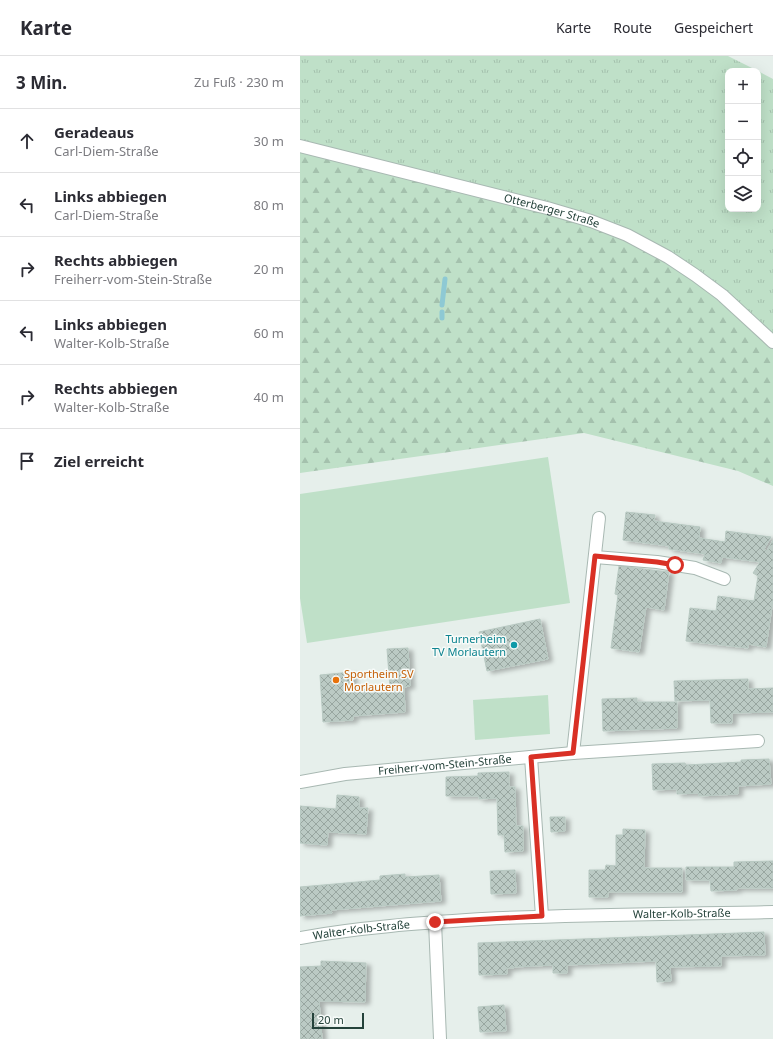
<!DOCTYPE html>
<html lang="de">
<meta charset="utf-8">
<style>
body{margin:0;font-family:"Noto Sans",sans-serif;background:#f2f2f3;color:#2b2b33}
.controls{position:absolute;right:12px;top:12px;display:grid;overflow:hidden;border-radius:8px;box-shadow:0 4px 16px #0002}
.controls button{width:36px;height:36px;display:grid;place-items:center;padding:0;border:0;border-bottom:1px solid #e1e1e2;background:#fff;color:#2b2b33;font:20px sans-serif}
.scale{position:absolute;left:12px;bottom:10px;width:52px;box-sizing:border-box;padding-left:4px;border:2px solid #24423a;border-top:0;font-size:11px;line-height:14px;white-space:nowrap;color:#24423a;-webkit-text-stroke:3px #f7fbf9;paint-order:stroke}
.stop{position:absolute;width:12px;height:12px;margin:-9px;border:3px solid #d93025;border-radius:50%;background:#fff}
.stop.end{background:#d93025;border-color:#fff;box-shadow:0 1px 4px #0008}
.list{margin:0;padding:0;list-style:none}
h2{display:flex;justify-content:space-between;align-items:center;height:52px;margin:0;padding:0 16px;font-size:17px}
h2 small{font-size:13px;font-weight:400;color:#7c7c81}
.list li{display:grid;grid-template-columns:26px 1fr auto;gap:12px;align-items:center;box-sizing:border-box;height:64px;padding:0 16px;border-top:1px solid #e1e1e2}
.list b{display:block;font-size:15px;white-space:nowrap}
.list p{margin:0;font-size:13px;white-space:nowrap;color:#7c7c81}
.list em{font-size:13px;font-style:normal;color:#7c7c81}
.icon{flex:none;width:22px;height:22px;fill:none;stroke:currentColor;stroke-width:2;stroke-linecap:round;stroke-linejoin:round}
.map{position:relative;flex:none;width:473px;height:983px;overflow:hidden}
header{display:flex;align-items:center;gap:24px;box-sizing:border-box;height:56px;padding:0 20px;background:#fff;border-bottom:1px solid #e1e1e2}
header strong{font-size:19px}
nav{display:flex;gap:22px;margin-inline-start:auto;font-size:14px}
main{display:flex}
aside{flex:1;background:#fff}
.map>svg:first-child{display:block}
.grass{fill:url(#grass-tufts)}
.forest{fill:url(#forest-firs)}
.green{fill:#bfe0c8}
.lines{fill:none;stroke-linecap:round;stroke-linejoin:round}
.stream{stroke:#8ec9d4;stroke-width:5}
.building{fill:url(#building-cross-hatch);stroke:#b8c9c2;filter:url(#shadow)}
.minor-casing{stroke:#a8b8b2;stroke-width:14}
.minor{stroke:#fff;stroke-width:12}
.route{stroke:#d93025;stroke-width:5}
.culture-dot{fill:#0f9aa8;stroke:#f7fbf9;stroke-width:1.5}
.food-dot{fill:#e8710a;stroke:#f7fbf9;stroke-width:1.5}
.labels{text-anchor:middle;stroke-width:3;stroke-linejoin:round;paint-order:stroke}
.street-label{font-size:11px;fill:#24423a;stroke:#f7fbf9}
.culture-label{font-size:11px;fill:#0d838f;stroke:#f7fbf9;text-anchor:end}
.food-label{font-size:11px;fill:#c56008;stroke:#f7fbf9;text-anchor:start}
</style>
<header>
<strong>Karte</strong>
<nav><a>Karte</a><a>Route</a><a>Gespeichert</a></nav>
</header>
<main>
<aside>
<h2>3 Min.<small>Zu Fuß · 230 m</small></h2>
<ul class="list">
<li><svg class="icon" aria-label="ahead" viewBox="0 0 24 24"><path d="M12 20V5M6 11l6-6 6 6"/></svg><div><b>Geradeaus</b><p>Carl-Diem-Straße</p></div><em>30 m</em></li>
<li><svg class="icon" aria-label="left" viewBox="0 0 24 24"><path d="M17 20v-9H6M10 6l-5 5 5 5"/></svg><div><b>Links abbiegen</b><p>Carl-Diem-Straße</p></div><em>80 m</em></li>
<li><svg class="icon" aria-label="right" viewBox="0 0 24 24"><path d="M7 20v-9h11M14 6l5 5-5 5"/></svg><div><b>Rechts abbiegen</b><p>Freiherr-vom-Stein-Straße</p></div><em>20 m</em></li>
<li><svg class="icon" aria-label="left" viewBox="0 0 24 24"><path d="M17 20v-9H6M10 6l-5 5 5 5"/></svg><div><b>Links abbiegen</b><p>Walter-Kolb-Straße</p></div><em>60 m</em></li>
<li><svg class="icon" aria-label="right" viewBox="0 0 24 24"><path d="M7 20v-9h11M14 6l5 5-5 5"/></svg><div><b>Rechts abbiegen</b><p>Walter-Kolb-Straße</p></div><em>40 m</em></li>
<li><svg class="icon" aria-label="arrive" viewBox="0 0 24 24"><path d="M6 21V4h12l-3 4 3 4H6"/></svg><div><b>Ziel erreicht</b></div></li>
</ul>
</aside>
<div class="map">
<svg width="473" height="983" viewBox="0 0 473 983">
<defs>
<pattern id="grass-tufts" width="24" height="20" patternUnits="userSpaceOnUse"><rect width="24" height="20" fill="#bfe0c8"/><path d="M3 7l-1-3M5 7V3M7 7l1-3M15 17l-1-3M17 17v-4M19 17l1-3" fill="none" stroke="#a4c1ad"/></pattern>
<pattern id="forest-firs" width="22" height="20" patternUnits="userSpaceOnUse"><rect width="22" height="20" fill="#bfe0c8"/><path d="M5 1l3.5 6h-7zM16 11l3.5 6h-7z" fill="#a4c1ad"/></pattern>
<pattern id="building-cross-hatch" width="8" height="8" patternUnits="userSpaceOnUse"><rect width="8" height="8" fill="#bbcac4"/><path d="M0 0l8 8M0 8l8-8" fill="none" stroke="#98a6a0"/></pattern>
<filter id="shadow"><feDropShadow dx="4.5" dy="2.5" stdDeviation="2" flood-color="#0004"/></filter>
</defs>
<rect width="100%" height="100%" fill="#e6efeb"/>
<path class="grass" d="M 0,0 L 428,0 L 458,15 L 428,15 L 428,153 L 458,153 L 458,15 L 473,23 L 473,286 L 0,90 Z"/>
<path class="forest" d="M 0,90 L 247,152 L 368,201 L 473,286 L 473,430 L 438,415 L 284,377 L 0,417 Z"/>
<g class="green">
<path d="M 248,401 L 270,547 L 7,587 L 0,542 L 0,438 Z"/>
<path d="M 248,639 L 250,678 L 175,684 L 173,644 Z"/>
</g>
<g class="lines">
<g class="stream">
<path d="M 142,249 L 145,223"/>
<path d="M 142,262 L 142,256"/>
</g>
</g>
<g class="building">
<path d="M 326,456 L 355,459 L 354,465 L 400,471 L 399,482 L 425,486 L 426,475 L 471,481 L 464,493 L 467,495 L 473,484 L 473,544 L 466,591 L 448,588 L 448,592 L 386,585 L 390,552 L 416,555 L 418,540 L 454,545 L 458,520 L 453,517 L 460,506 L 422,501 L 421,507 L 403,504 L 405,498 L 369,493 L 369,490 L 323,484 Z"/>
<path d="M 319,510 L 369,516 L 364,554 L 346,551 L 339,596 L 311,592 L 318,539 L 315,538 Z"/>
<path d="M 240,563 L 248,603 L 187,615 L 179,576 Z"/>
<path d="M 108,592 L 110,630 L 104,631 L 105,656 L 53,660 L 53,664 L 23,666 L 20,619 L 52,616 L 53,634 L 90,632 L 87,593 Z"/>
<path d="M 448,623 L 448,633 L 473,632 L 473,656 L 432,657 L 432,667 L 411,667 L 410,644 L 375,645 L 374,625 Z"/>
<path d="M 337,642 L 337,646 L 377,646 L 377,672 L 303,675 L 302,643 Z"/>
<path d="M 469,703 L 471,728 L 438,730 L 438,738 L 399,740 L 398,737 L 377,738 L 377,733 L 353,734 L 352,708 L 385,707 L 386,709 L 441,706 L 441,704 Z"/>
<path d="M 209,716 L 209,731 L 215,731 L 216,770 L 223,770 L 223,795 L 205,796 L 204,779 L 198,779 L 197,742 L 179,743 L 179,740 L 146,740 L 146,721 L 178,720 L 178,717 Z"/>
<path d="M 37,739 L 59,741 L 59,752 L 68,752 L 66,778 L 28,776 L 27,789 L 0,787 L 0,750 L 36,753 Z"/>
<path d="M 250,761 L 265,761 L 265,775 L 251,776 Z"/>
<path d="M 323,773 L 345,774 L 344,812 L 382,812 L 382,836 L 308,836 L 308,841 L 289,841 L 289,814 L 305,814 L 306,809 L 316,810 L 316,779 L 323,779 Z"/>
<path d="M 473,805 L 473,832 L 437,832 L 437,834 L 411,835 L 410,824 L 386,824 L 386,811 L 434,811 L 434,806 Z"/>
<path d="M 215,814 L 216,837 L 191,838 L 190,815 Z"/>
<path d="M 105,818 L 105,821 L 139,819 L 141,845 L 31,854 L 32,857 L 0,860 L 0,831 L 80,824 L 80,820 Z"/>
<path d="M 464,876 L 465,899 L 421,900 L 421,910 L 370,911 L 371,925 L 357,926 L 356,905 L 267,909 L 267,917 L 253,917 L 253,909 L 214,911 L 214,912 L 207,912 L 207,918 L 179,919 L 178,887 Z"/>
<path d="M 21,905 L 66,907 L 65,946 L 19,945 L 22,983 L 0,983 L 0,911 L 21,910 Z"/>
<path d="M 204,949 L 206,975 L 180,976 L 178,951 Z"/>
</g>
<g class="lines">
<defs>
<g id="minor">
<path id="s1" d="M 0,90 L 247,152 L 291,165 L 327,179 L 368,201 L 395,219 L 422,239 L 473,286"/>
<path d="M 295,501 L 357,506 L 395,512 L 424,523"/>
<path d="M 273,697 L 299,462"/>
<path d="M 231,701 L 242,860"/>
<path id="s2" d="M 0,726 L 45,718 L 273,697 L 458,685"/>
<path d="M 135,866 L 140,983"/>
<path id="s3" d="M 0,882 C 60,871 122,867 183,863 C 280,858 376,858 473,856"/>
</g>
</defs>
<use href="#minor" class="minor-casing"/>
<use href="#minor" class="minor"/>
</g>
<g class="lines">
<path class="route" d="M 135,866 L 242,860 L 231,701 L 273,697 L 295,500 L 357,506 L 375,509"/>
</g>
<circle class="culture-dot" cx="214" cy="589" r="4"/>
<circle class="food-dot" cx="36" cy="624" r="4"/>
<g class="labels">
<g class="street-label">
<text dy="4" stroke="none"><textPath href="#s1" startOffset="260">Otterberger Straße</textPath></text>
<text dy="4" stroke="none"><textPath href="#s2" startOffset="146">Freiherr-vom-Stein-Straße</textPath></text>
<text dy="4" stroke="none"><textPath href="#s3" startOffset="383">Walter-Kolb-Straße</textPath></text>
<text dy="4" stroke="none"><textPath href="#s3" startOffset="62">Walter-Kolb-Straße</textPath></text>
</g>
<g class="culture-label">
<text x="206" y="587">Turnerheim<tspan x="206" dy="13">TV Morlautern</tspan></text>
</g>
<g class="food-label">
<text x="44" y="622">Sportheim SV<tspan x="44" dy="13">Morlautern</tspan></text>
</g>
</g>
</svg>
<div class="controls">
<button>+</button>
<button>−</button>
<button><svg class="icon" aria-label="locate" viewBox="0 0 24 24"><circle cx="12" cy="12" r="6"/><path d="M12 2v4M12 18v4M2 12h4M18 12h4"/></svg></button>
<button><svg class="icon" aria-label="layers" viewBox="0 0 24 24"><path d="M12 4l9 5-9 5-9-5zM3 14l9 5 9-5"/></svg></button>
</div>
<div class="scale">20 m</div>
<div class="stop" style="left:375px;top:509px"></div>
<div class="stop end" style="left:135px;top:866px"></div>
</div>
</main>
